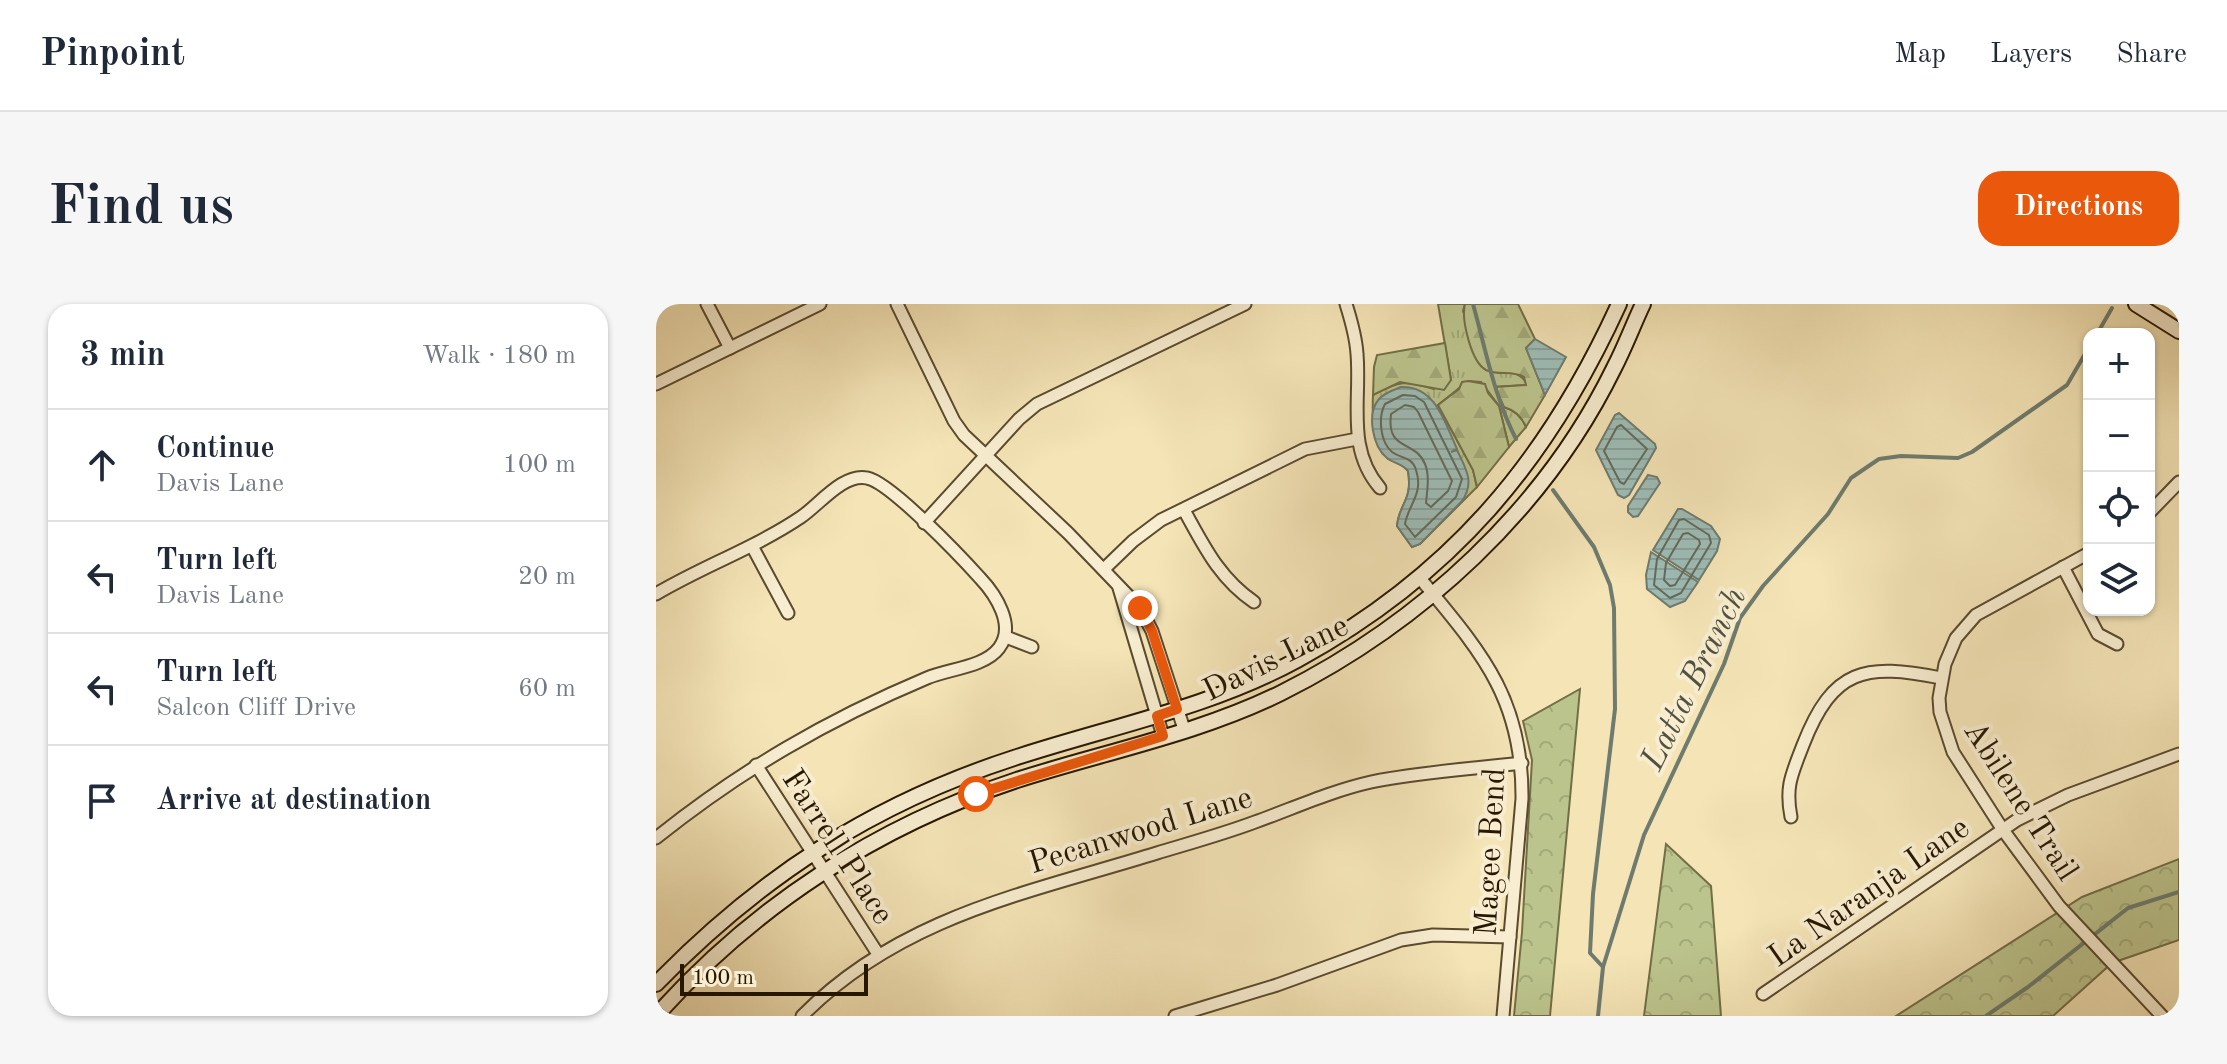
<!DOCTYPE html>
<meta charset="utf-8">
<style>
body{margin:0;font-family:"Old Standard TT",serif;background:#f6f6f7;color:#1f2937}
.controls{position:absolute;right:24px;top:24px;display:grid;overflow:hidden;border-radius:16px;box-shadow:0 2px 6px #0004}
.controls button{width:72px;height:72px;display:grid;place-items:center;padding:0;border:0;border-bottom:2px solid #e0e1e3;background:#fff;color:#1f2937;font:40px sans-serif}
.scale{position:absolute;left:24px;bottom:20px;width:188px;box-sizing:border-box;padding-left:8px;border:4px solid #271700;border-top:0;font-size:22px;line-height:28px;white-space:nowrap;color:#271700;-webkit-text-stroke:6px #f8edd0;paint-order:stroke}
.stop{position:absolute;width:24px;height:24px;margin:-18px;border:6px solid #ea580c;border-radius:50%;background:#fff}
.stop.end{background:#ea580c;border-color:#fff;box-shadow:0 2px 8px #0008}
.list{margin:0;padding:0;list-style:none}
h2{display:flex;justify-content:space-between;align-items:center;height:104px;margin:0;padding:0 32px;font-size:34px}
h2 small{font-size:26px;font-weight:400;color:#747a83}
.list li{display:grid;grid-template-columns:52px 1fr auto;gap:24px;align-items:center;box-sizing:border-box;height:112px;padding:0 32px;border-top:2px solid #e0e1e3}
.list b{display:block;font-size:30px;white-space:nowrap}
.list p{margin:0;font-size:26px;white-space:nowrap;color:#747a83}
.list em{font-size:26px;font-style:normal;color:#747a83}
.icon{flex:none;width:44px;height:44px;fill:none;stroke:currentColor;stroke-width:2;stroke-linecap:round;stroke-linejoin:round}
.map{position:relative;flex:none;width:1523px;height:712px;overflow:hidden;border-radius:24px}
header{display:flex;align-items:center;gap:48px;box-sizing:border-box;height:112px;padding:0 40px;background:#fff;border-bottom:2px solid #e0e1e3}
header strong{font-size:38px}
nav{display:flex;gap:44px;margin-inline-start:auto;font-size:28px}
.intro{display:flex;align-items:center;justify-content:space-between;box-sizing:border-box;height:192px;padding:0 48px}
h1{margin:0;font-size:56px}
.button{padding:20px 36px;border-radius:24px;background:#ea580c;color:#fff;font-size:28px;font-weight:700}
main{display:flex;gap:48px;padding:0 48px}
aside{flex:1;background:#fff;border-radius:24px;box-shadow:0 2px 6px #0004}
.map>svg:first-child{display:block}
.grass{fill:url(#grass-tufts);stroke:#726e46;stroke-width:2}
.forest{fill:url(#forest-firs);stroke:#726e46;stroke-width:2}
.park{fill:url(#park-crowns);stroke:#726e46;stroke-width:2}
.water{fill:url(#water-rules);stroke:#6e7b6e;stroke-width:2}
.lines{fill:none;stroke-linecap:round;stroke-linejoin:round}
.shore{stroke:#626a5c;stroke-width:2}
.stream{stroke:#6e7b6e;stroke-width:4}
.minor-casing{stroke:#5a4a2e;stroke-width:15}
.secondary-casing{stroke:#271700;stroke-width:18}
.minor{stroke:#f8edd0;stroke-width:11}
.secondary{stroke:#f8edd0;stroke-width:14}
.route{stroke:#ea580c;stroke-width:10}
.labels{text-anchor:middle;stroke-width:8;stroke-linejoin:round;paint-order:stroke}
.street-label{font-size:32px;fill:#271700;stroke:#f8edd0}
.water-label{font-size:34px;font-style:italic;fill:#515140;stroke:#f8edd0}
</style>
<header>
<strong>Pinpoint</strong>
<nav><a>Map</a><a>Layers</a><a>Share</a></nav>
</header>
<div class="intro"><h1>Find us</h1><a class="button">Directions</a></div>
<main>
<aside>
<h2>3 min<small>Walk · 180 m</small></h2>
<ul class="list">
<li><svg class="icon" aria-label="ahead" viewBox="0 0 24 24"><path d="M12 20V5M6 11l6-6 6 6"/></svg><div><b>Continue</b><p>Davis Lane</p></div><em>100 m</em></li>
<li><svg class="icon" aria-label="left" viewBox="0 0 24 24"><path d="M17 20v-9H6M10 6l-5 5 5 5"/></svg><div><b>Turn left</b><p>Davis Lane</p></div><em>20 m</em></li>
<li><svg class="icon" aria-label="left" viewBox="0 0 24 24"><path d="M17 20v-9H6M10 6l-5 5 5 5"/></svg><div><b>Turn left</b><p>Salcon Cliff Drive</p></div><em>60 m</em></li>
<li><svg class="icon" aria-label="arrive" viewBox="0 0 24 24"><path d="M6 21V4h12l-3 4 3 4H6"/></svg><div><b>Arrive at destination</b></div></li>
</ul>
</aside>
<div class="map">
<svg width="1523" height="712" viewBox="0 0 1523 712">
<defs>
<pattern id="grass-tufts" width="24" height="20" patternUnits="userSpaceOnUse" patternTransform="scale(2)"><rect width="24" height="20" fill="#bcc48d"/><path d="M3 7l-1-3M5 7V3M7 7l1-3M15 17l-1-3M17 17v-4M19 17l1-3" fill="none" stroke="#a2a878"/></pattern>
<pattern id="forest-firs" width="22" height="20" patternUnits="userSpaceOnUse" patternTransform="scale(2)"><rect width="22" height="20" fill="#bcc48d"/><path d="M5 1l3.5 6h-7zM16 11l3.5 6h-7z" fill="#a2a878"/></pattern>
<pattern id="park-crowns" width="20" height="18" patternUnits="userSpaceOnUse" patternTransform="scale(2)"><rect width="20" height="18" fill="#bcc48d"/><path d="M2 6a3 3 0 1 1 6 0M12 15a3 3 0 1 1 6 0" fill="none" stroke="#a2a878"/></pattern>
<pattern id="water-rules" width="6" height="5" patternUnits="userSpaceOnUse" patternTransform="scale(2)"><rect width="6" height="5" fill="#9ebdb7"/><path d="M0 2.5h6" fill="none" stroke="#88a29c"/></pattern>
</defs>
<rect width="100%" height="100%" fill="#f4e4b6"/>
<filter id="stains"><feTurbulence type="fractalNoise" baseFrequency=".0025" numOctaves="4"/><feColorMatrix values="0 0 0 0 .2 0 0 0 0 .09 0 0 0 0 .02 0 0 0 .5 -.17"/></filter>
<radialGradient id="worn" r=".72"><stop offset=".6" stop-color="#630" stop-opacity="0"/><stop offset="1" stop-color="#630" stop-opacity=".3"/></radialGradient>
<path class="grass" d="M 782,0 L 809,0 L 807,7 L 830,66 C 846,70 864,64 871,81 L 839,83 L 848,103 C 858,106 866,113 870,123 L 853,143 L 843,102 L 825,78 L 812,77 L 782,101 L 817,166 L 821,183 L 764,240 L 756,243 L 741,222 C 743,199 757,197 752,167 L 745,160 L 732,155 C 716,135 716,116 717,91 C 744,77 749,76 778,85 L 795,76 Z"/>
<g class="forest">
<path d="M 809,0 L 862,0 L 879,35 L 870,44 L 889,91 L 870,123 C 866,113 858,106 848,103 L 839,83 L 870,81 L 868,73 C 856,66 842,72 830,66 C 815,58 805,15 809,0 Z"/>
<path d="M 789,39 L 795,76 L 788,86 L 744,78 L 717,91 L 718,63 L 721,51 Z"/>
<path d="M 812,77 L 829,80 L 832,89 L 843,102 L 853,143 L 821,183 L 817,166 L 782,101 L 803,85 L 806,78 Z"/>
</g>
<g class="park">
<path d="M 924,385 L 894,712 L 858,712 L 866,628 L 876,456 L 867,417 Z"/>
<path d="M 1010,540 L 1055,582 L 1065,712 L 988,712 Z"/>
<path d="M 1523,555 L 1523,636 L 1456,659 L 1397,712 L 1240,712 L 1426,593 Z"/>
</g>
<g class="water">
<path d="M 879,35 L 910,53 L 889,91 L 870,44 Z"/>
<path d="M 745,83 C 779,81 789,119 801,145 L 795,148 L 801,146 C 810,165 819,178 806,197 L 764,240 L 756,243 L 741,222 C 743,199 757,197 752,167 C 746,159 738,160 731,154 C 717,143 710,110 723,95 C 728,89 737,86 745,83 Z"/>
<path d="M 963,109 L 999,140 L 1000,144 L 973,191 L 968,194 L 962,191 L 940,146 L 959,111 Z"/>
<path d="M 992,171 L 1001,173 L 1004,179 L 982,212 L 977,213 L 972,208 L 972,202 Z"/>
<path d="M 1022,205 L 1026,205 L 1055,222 L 1064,235 L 1061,247 L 1043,276 L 997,246 Z"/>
<path d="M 995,248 L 1042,278 L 1029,297 L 1014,303 L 991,285 L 990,271 Z"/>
</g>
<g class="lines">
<g class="shore">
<path d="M 747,91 L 759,92 L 768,98 L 806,175 L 800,193 L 759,233 L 749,220 C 752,201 768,190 760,166 C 756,152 745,155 736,148 C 724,138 722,113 729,100 Z"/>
<path d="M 749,101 L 758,103 L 762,108 L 796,177 L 792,187 L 775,203 L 770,199 C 771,187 774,172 769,160 C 759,135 730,148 735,110 Z"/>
<path d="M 965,121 L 991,145 L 968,180 L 964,178 L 948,147 L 961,123 Z"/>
<path d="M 1028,215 L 1053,231 L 1055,239 L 1025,289 L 1014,294 L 998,281 L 1001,255 L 1023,216 Z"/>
<path d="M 1032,229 L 1043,236 L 1044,240 L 1019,281 L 1014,282 L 1008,276 L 1010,259 L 1027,230 Z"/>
</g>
<g class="stream">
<path d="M 817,0 C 830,47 838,92 860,135"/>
<path d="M 1441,30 L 1456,4"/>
<path d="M 897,186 L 938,243 L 954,281 L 958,304 L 959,405 L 937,590 L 934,649 L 947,663"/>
<path d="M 942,712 L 947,663 L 988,531 L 1068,360 L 1084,314 L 1107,282 L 1172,210 L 1195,174 L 1223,155 L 1245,152 L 1302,154 L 1316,148 L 1411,81 L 1433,43"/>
<path d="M 1330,712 L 1372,683 L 1472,604 L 1523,588"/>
</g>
<defs>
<g id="minor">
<path d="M 51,0 L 74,44"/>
<path d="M 241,0 L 298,117 L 308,131 L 412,229 L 484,304 L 496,327 L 528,425"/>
<path d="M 690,0 C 695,16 700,33 701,50 C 705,97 690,145 724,184"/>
<path d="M 0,80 L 164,0"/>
<path d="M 528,206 C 548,242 563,274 598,298"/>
<path d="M 1493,209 L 1523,178"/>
<path d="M 268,219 L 363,115 L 381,100 L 589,0"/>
<path d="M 96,242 L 132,309"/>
<path d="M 1433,249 L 1320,311 L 1300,334 L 1289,360 L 1283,394 L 1284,408 L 1297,448 L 1347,526 L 1403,602 L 1506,712"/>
<path d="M 1407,263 L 1442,330 L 1461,340"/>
<path d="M 448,265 L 477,237 L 505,216 L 649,145 L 701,135"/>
<path d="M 763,273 C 824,347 867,393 866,495 L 847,712"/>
<path d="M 463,284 L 507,432"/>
<path d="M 0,290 C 47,262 99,244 145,213 C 163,201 187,169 211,174 C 234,178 306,254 324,274 C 340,291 360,322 343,344 C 329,363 292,365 271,374 C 171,416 85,466 0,534"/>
<path d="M 350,333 L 376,343"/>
<path d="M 100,461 L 222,650"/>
<path d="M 1135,513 C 1129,482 1136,470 1147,441 C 1177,364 1209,359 1285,374"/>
<path d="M 1107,690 L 1361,516 L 1412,491 L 1523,450"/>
<path d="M 146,712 C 245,612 372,589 501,549 C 534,539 567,530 599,518 C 638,504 675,487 715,478 C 764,468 815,465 866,459"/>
<path d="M 519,712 L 621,681 L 745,636 L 777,631 L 854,633"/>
</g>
<g id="secondary">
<path d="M 1480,0 L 1523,27"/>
<path d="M 0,680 C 104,573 216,500 358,454 C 452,423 553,404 641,356 C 795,272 891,158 963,0"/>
<path d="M 0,712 C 98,602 221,522 361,476 C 448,448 542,430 625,389 C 765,319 889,205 958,64 C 969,43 977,21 987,0"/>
</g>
</defs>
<use href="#minor" class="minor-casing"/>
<use href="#secondary" class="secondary-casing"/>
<use href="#minor" class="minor"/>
<use href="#secondary" class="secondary"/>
</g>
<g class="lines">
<path class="route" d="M 320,490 L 507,432 L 501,412 L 521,405 L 496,327 L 484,304"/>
</g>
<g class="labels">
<g class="street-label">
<text transform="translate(619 353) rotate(-26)" y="11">Davis Lane</text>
<text transform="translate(1366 496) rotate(57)" y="11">Abilene Trail</text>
<text transform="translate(484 525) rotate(-17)" y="11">Pecanwood Lane</text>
<text transform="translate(183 542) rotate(57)" y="11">Farrell Place</text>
<text transform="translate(833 548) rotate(-87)" y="11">Magee Bend</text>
<text transform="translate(1212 587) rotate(-35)" y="11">La Naranja Lane</text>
</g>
<g class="water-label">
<text transform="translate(1036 374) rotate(-64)" y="12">Latta Branch</text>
</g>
</g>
<rect width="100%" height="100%" filter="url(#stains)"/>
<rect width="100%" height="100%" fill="url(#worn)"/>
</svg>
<div class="controls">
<button>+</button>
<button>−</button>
<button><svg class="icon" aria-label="locate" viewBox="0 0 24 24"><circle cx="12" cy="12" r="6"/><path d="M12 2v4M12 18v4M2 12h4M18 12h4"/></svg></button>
<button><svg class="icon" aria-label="layers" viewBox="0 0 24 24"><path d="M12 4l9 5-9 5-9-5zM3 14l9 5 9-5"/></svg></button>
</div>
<div class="scale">100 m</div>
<div class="stop" style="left:320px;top:490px"></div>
<div class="stop end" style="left:484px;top:304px"></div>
</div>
</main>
